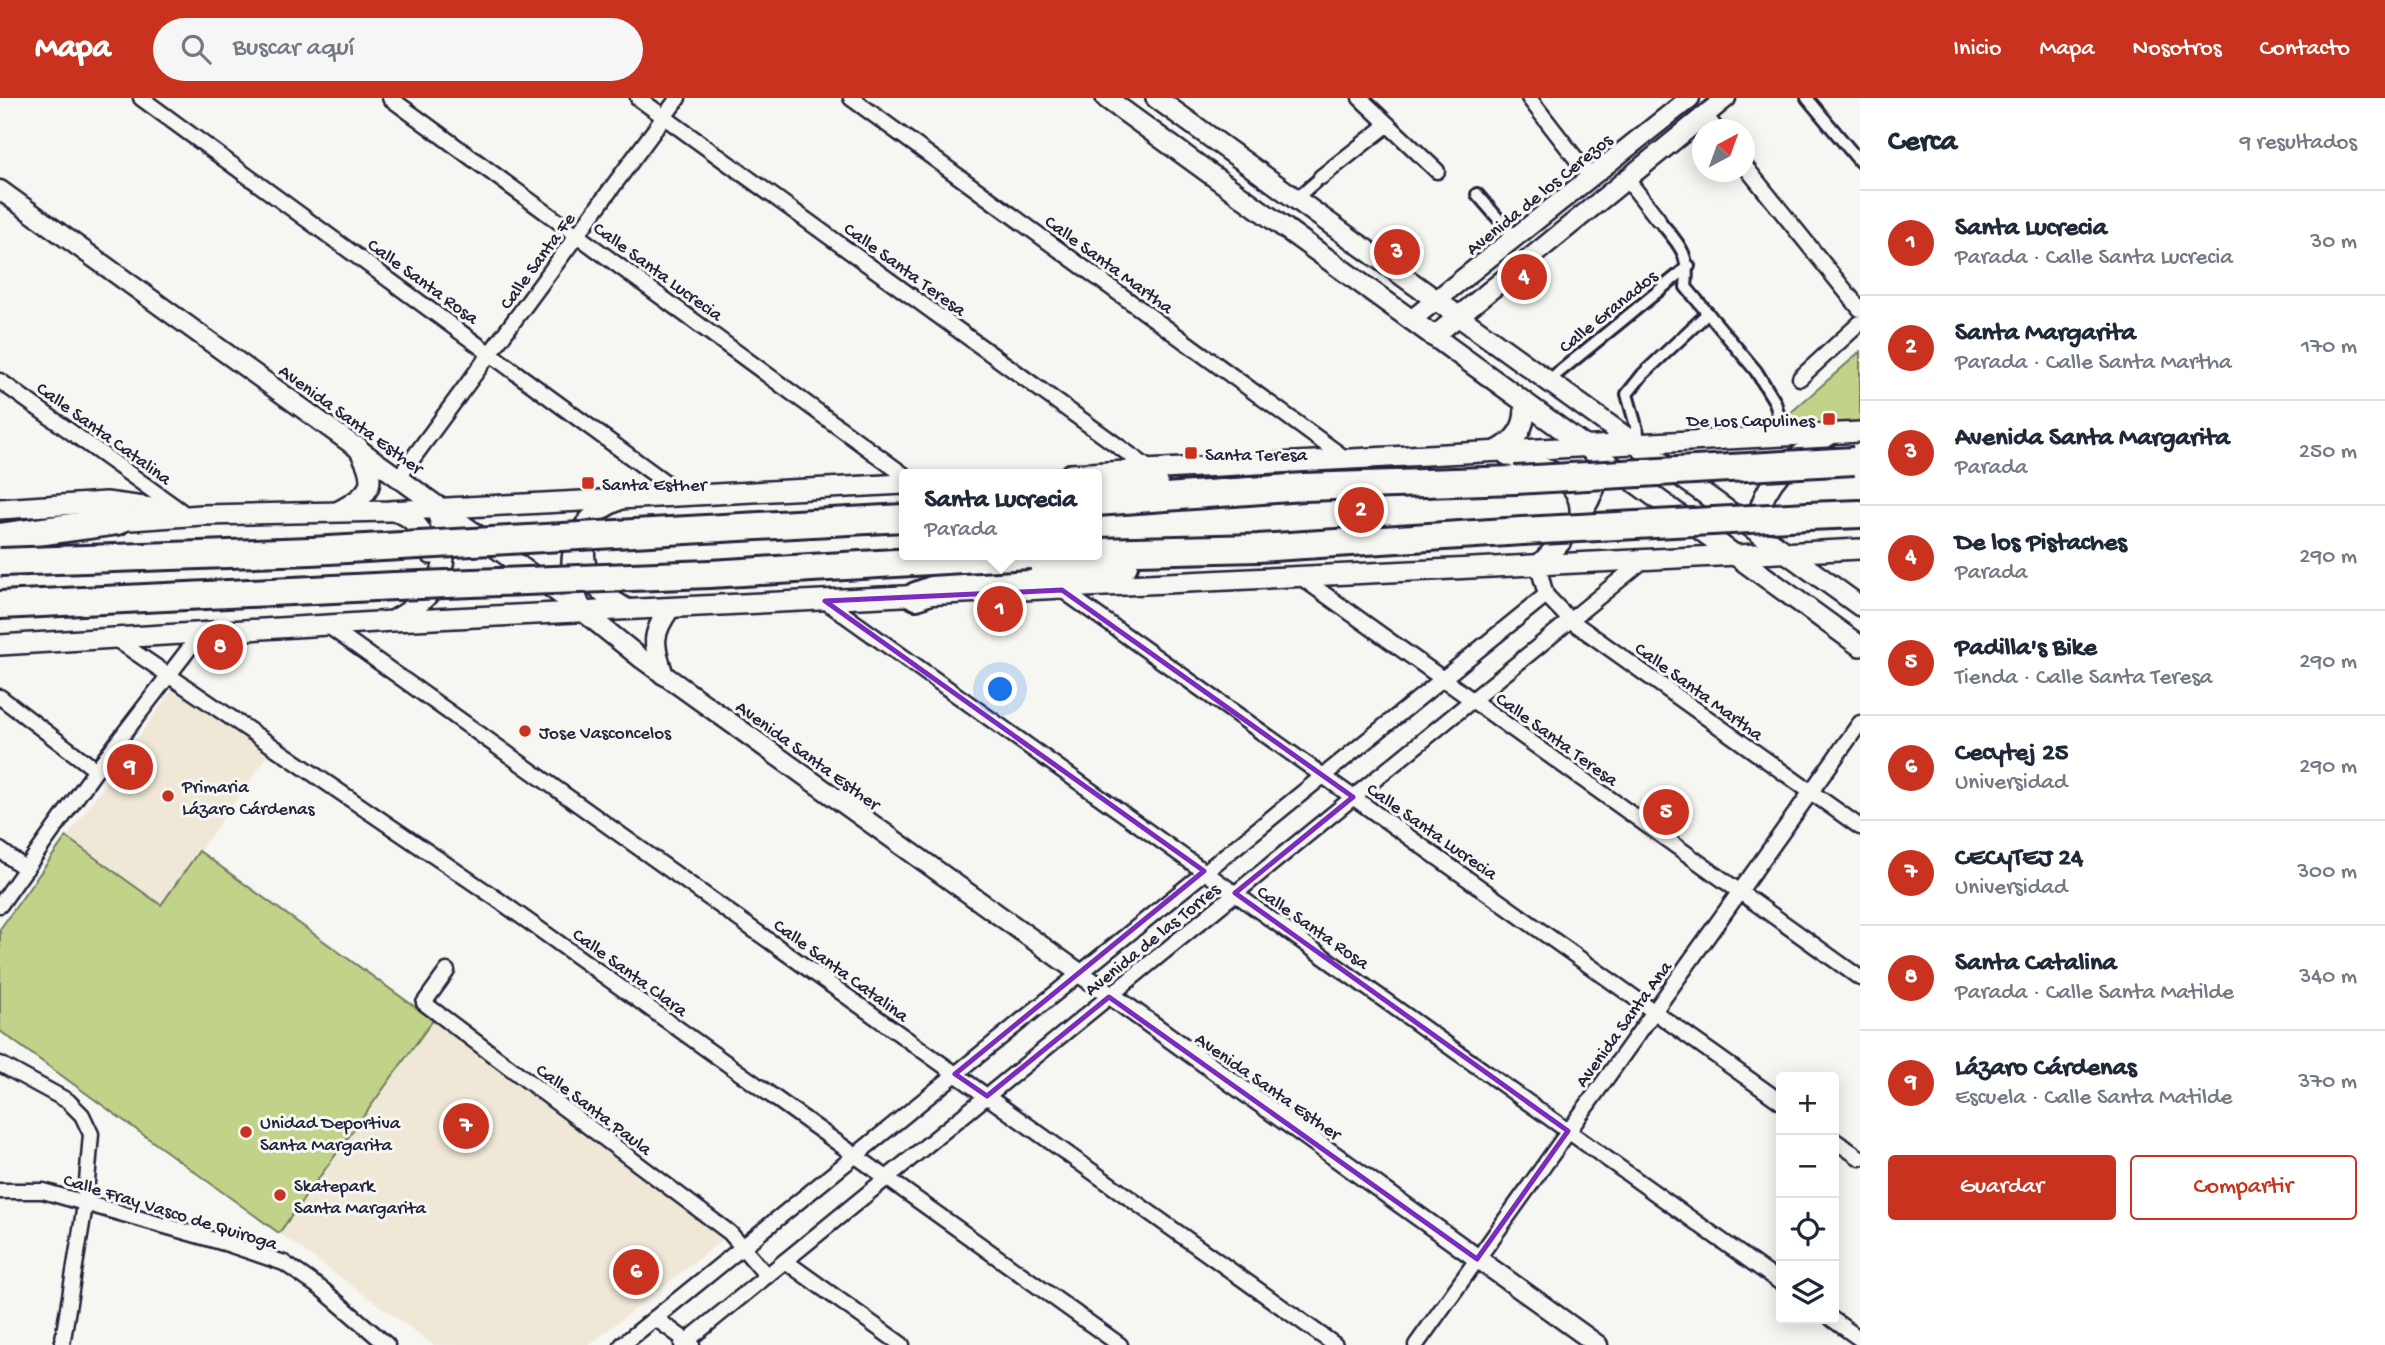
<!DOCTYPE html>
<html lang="es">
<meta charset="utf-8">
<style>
body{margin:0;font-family:"Gochi Hand",sans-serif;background:#f6f6f7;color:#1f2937}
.controls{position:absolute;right:21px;bottom:21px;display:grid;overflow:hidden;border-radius:7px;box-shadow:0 4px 18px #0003}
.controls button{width:63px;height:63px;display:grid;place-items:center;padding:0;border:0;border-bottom:2px solid #e0e1e3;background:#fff;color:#1f2937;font:35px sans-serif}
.compass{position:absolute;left:1692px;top:21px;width:63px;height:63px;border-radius:50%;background:#fff;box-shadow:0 4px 18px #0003;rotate:41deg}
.you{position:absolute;left:1001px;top:592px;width:24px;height:24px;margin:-18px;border:5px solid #fff;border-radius:50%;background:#1a73e8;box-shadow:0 0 0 10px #1a73e833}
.badge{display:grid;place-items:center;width:46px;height:46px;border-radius:50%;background:#c8321e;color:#fff;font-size:23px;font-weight:700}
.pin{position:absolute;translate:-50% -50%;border:4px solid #fff;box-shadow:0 2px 7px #0006}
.popup{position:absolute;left:899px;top:371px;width:203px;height:91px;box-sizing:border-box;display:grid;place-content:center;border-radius:7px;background:#fff;filter:drop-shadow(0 2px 5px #0005);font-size:23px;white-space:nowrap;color:#747a83}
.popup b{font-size:26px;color:#1f2937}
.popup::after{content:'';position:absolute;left:50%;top:100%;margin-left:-14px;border:14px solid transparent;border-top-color:#fff}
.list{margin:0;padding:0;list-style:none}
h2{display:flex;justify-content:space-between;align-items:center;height:91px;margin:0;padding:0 28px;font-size:30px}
h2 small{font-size:23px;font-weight:400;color:#747a83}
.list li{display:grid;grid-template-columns:46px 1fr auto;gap:21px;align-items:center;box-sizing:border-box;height:105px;padding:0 28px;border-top:2px solid #e0e1e3}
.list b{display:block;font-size:26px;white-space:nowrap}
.list p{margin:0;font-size:23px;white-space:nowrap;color:#747a83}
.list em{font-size:23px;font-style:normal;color:#747a83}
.actions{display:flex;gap:14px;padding:21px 28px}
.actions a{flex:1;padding:16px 0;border:2px solid #c8321e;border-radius:7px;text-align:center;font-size:24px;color:#c8321e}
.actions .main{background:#c8321e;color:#fff}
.icon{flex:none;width:38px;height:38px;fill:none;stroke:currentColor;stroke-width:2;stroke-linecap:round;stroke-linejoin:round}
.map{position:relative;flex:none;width:1860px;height:1247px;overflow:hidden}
header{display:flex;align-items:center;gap:42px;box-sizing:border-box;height:98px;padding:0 35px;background:#c8321e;color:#fff}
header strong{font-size:33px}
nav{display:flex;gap:38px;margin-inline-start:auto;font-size:24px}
.search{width:490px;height:63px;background:#f6f6f7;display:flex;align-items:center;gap:18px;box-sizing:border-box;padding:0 24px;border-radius:38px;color:#747a83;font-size:26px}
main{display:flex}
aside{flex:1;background:#fff}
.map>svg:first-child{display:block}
.built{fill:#f0e8d7}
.green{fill:#c0d388;stroke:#717a62;stroke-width:2}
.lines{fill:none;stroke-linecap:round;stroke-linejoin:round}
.pedestrian-casing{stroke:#22223b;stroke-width:16}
.minor-casing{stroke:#22223b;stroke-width:19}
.tertiary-casing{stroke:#22223b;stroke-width:23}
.secondary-casing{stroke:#22223b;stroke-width:24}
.motorway-casing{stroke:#22223b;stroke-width:32}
.pedestrian{stroke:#f6f6f2;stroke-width:10}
.minor{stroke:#f6f6f2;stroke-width:14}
.tertiary{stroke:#f6f6f2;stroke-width:18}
.secondary{stroke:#f6f6f2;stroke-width:19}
.motorway{stroke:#f6f6f2;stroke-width:26}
.motorway-bridge-casing{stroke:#22223b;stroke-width:32;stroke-linecap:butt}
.motorway-bridge{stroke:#f6f6f2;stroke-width:26}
.marked{fill:none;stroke:#7b2cbf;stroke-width:5;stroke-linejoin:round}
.poi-dot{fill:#c8321e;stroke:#f6f6f2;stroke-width:2.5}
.labels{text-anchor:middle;stroke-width:6;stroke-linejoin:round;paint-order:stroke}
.street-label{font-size:19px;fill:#22223b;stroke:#f6f6f2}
.poi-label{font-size:19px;fill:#22223b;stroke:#f6f6f2;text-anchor:start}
</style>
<header>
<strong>Mapa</strong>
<div class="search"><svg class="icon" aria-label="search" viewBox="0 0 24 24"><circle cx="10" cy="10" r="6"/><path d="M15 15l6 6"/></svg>Buscar aquí</div>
<nav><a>Inicio</a><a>Mapa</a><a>Nosotros</a><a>Contacto</a></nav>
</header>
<main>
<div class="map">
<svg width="1860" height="1247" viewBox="0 0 1860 1247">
<rect width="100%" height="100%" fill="#f6f6f2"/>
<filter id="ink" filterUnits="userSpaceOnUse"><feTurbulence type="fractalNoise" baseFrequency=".0143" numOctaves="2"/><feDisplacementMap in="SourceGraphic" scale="14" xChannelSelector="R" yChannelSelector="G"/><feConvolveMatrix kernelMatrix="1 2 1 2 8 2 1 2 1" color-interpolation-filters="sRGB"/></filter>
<g filter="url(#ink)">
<g class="built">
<path d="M 174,589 L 269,656 L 161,807 L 67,739 Z"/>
<path d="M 433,922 L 725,1140 L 589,1247 L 434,1247 L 279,1135 Z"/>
</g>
<g class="green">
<path d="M 1860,254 L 1860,333 L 1764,338 Z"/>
<path d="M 66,739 L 161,807 L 199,753 L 433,922 L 279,1135 L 0,933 L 0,831 Z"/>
</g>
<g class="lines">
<defs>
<g id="pedestrian">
<path d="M 1807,0 L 1860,64"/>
<path d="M 1477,96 L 1515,140"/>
<path d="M 1296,101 L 1321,79"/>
<path d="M 1658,121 C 1679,147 1690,154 1686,189 L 1756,273 L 1775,304 L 1784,338"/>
<path d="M 1548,283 L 1689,168"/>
<path d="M 1641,346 L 1627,296 L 1643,276 L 1708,215"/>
</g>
<g id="minor">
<path d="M 141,0 L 684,398"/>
<path d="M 390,0 L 904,377"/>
<path d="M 638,0 L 1151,372"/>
<path d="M 851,0 L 1346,361"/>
<path d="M 1360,0 L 1437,73"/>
<path d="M 1529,0 L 1591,80"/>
<path d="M 1705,17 L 1717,32"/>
<path d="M 1744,67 L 1860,211"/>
<path d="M 1321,79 L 1386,28"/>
<path d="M 1626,80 L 1658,121"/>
<path d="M 1800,280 L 1860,225"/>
<path d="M 0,283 L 181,413"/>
<path d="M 399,379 L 678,0"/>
<path d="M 1538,468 L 1546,497 L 1570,522 L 1860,729"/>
<path d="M 1302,480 L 1860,880"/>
<path d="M 1062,492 L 1781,1004"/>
<path d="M 825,503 L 1781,1185"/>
<path d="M 327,527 L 1335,1247"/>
<path d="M 114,540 L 497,801 L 1120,1247"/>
<path d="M 0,599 L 96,672"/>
<path d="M 0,752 L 26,771"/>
<path d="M 0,807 L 96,672 L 201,535"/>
<path d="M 447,873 L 424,905 L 730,1135 L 767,1178"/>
<path d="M 0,966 L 68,1003 L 82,1017 L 91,1036 L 85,1107 L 62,1247"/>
<path d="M 1834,1042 L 1860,1060"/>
<path d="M 0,1093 L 43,1093 L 228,1146 L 284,1165 L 323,1192 L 387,1247"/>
<path d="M 785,1163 L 902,1247"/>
<path d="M 655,1220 L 692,1247"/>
<path d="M 1832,1221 L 1860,1241"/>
<path d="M 622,1247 L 1546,497"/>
<path d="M 682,1247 L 1644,462"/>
<path d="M 1416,1247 L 1860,625"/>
</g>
<g id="tertiary">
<path d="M 0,92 L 576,508 L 642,561 L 1598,1247"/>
<path d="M 1411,222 L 1690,0"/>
<path d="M 1433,239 L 1726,0"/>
</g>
<g id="secondary">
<path d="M 1106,0 L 1860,548"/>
<path d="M 1156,0 L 1860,508"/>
<path d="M 1496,353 C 1517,343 1528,327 1524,304"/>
<path d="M 1507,357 C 1538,367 1584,378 1580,418"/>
<path d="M 1070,376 L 1860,334"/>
<path d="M 0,411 L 106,404 L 166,412"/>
<path d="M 339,413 C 374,395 378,384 358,349"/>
<path d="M 393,413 C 414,416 425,437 431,456"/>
<path d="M 117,423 L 202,417 L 389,413 L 904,386"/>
<path d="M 1756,431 C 1760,384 1792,360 1831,336"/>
<path d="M 585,439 C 581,479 594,493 627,511"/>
<path d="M 1538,468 C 1567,440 1593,407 1602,367"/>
<path d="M 583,514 C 561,472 570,422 617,403"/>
<path d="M 396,521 C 446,493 454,460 435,408"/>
<path d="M 0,547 L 393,523 L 1860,451"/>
<path d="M 663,576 C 653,545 651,537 670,510"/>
</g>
<g id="motorway">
<path d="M 1096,382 L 1155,387"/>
<path d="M 1096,404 L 1304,389 L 1515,382"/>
<path d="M 1808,418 L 1860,416"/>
<path d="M 0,439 L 117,423"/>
<path d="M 1096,454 L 1258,450 L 1522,433"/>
<path d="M 916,498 L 959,482 L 1124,467"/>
<path d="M 0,507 L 395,488"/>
</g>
</defs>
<use href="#pedestrian" class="pedestrian-casing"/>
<use href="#minor" class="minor-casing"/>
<use href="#tertiary" class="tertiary-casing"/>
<use href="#secondary" class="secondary-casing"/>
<use href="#motorway" class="motorway-casing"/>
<use href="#pedestrian" class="pedestrian"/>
<use href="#minor" class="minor"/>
<use href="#tertiary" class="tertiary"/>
<use href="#secondary" class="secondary"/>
<use href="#motorway" class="motorway"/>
<defs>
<g id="motorway-bridge">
<path d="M 1515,382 L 1854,363"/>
<path d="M 1522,433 L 1808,418"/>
<path d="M 0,464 L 311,453 L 904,420"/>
<path d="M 395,488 L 710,476 L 1030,457"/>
</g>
</defs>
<use href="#motorway-bridge" class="motorway-bridge-casing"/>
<use href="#motorway-bridge" class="motorway-bridge"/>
</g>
</g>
<path class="marked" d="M 1062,492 L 1353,699 L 1235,795 L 1568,1033 L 1477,1161 L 1109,899 L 987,998 L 955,976 L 1204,773 L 825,503 Z"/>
<g class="poi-dot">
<rect x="1822" y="314" width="14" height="14" rx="3.5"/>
<rect x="1184" y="348" width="14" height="14" rx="3.5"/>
<rect x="581" y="378" width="14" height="14" rx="3.5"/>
<circle cx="525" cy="633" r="7"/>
<circle cx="168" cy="698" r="7"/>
<circle cx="246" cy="1034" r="7"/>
<circle cx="280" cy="1097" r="7"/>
</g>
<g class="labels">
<g class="street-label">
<text transform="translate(1538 95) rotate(-39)" y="7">Avenida de los Cerezos</text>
<text transform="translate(536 162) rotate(-54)" y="7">Calle Santa Fe</text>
<text transform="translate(1110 165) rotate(36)" y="7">Calle Santa Martha</text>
<text transform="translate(906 170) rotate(36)" y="7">Calle Santa Teresa</text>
<text transform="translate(659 172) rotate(36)" y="7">Calle Santa Lucrecia</text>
<text transform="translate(424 182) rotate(36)" y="7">Calle Santa Rosa</text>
<text transform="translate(1607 212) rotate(-39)" y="7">Calle Granados</text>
<text transform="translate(352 320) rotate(36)" y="7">Avenida Santa Esther</text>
<text transform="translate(105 334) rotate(36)" y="7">Calle Santa Catalina</text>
<text transform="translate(1700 592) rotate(36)" y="7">Calle Santa Martha</text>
<text transform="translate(1558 640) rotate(36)" y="7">Calle Santa Teresa</text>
<text transform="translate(809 656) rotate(36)" y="7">Avenida Santa Esther</text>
<text transform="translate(1433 732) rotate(35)" y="7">Calle Santa Lucrecia</text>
<text transform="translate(1314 828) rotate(35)" y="7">Calle Santa Rosa</text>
<text transform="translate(1151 840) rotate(-39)" y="7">Avenida de las Torres</text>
<text transform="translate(842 871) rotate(36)" y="7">Calle Santa Catalina</text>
<text transform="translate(631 873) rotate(36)" y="7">Calle Santa Clara</text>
<text transform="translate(1622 925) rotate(-54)" y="7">Avenida Santa Ana</text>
<text transform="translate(1269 987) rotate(35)" y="7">Avenida Santa Esther</text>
<text transform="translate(595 1010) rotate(37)" y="7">Calle Santa Paula</text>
<text transform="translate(171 1112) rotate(17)" y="7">Calle Fray Vasco de Quiroga</text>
</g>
<g class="poi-label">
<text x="1815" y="328" text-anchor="end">De Los Capulines</text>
<text x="1205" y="362">Santa Teresa</text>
<text x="602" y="392">Santa Esther</text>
<text x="539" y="640">Jose Vasconcelos</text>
<text x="182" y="694">Primaria<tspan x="182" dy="22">Lázaro Cárdenas</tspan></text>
<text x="260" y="1030">Unidad Deportiva<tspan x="260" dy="22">Santa Margarita</tspan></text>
<text x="294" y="1093">Skatepark<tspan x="294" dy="22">Santa Margarita</tspan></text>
</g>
</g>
</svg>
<div class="controls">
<button>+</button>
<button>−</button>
<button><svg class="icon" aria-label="locate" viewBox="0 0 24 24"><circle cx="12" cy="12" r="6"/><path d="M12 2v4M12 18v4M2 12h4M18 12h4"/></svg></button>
<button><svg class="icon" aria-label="layers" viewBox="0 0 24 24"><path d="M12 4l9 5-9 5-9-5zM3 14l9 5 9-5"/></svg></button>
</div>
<svg class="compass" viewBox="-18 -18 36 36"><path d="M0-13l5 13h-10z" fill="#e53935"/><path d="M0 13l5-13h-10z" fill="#747a83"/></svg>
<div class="you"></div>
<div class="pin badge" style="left:1000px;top:511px">1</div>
<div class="popup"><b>Santa Lucrecia</b>Parada</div>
<div class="pin badge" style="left:1361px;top:412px">2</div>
<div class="pin badge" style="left:1397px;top:154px">3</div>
<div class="pin badge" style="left:1524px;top:179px">4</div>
<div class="pin badge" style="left:1666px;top:714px">5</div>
<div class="pin badge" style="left:636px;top:1174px">6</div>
<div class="pin badge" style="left:466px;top:1028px">7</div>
<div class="pin badge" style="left:220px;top:549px">8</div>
<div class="pin badge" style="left:130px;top:669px">9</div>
</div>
<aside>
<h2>Cerca<small>9 resultados</small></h2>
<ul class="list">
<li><span class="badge">1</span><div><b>Santa Lucrecia</b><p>Parada · Calle Santa Lucrecia</p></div><em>30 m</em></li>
<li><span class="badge">2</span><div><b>Santa Margarita</b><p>Parada · Calle Santa Martha</p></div><em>170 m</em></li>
<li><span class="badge">3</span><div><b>Avenida Santa Margarita</b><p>Parada</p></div><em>250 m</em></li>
<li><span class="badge">4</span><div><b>De los Pistaches</b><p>Parada</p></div><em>290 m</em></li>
<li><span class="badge">5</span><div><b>Padilla's Bike</b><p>Tienda · Calle Santa Teresa</p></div><em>290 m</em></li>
<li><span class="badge">6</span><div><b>Cecytej 25</b><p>Universidad</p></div><em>290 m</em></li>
<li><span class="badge">7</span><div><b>CECyTEJ 24</b><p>Universidad</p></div><em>300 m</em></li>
<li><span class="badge">8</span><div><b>Santa Catalina</b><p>Parada · Calle Santa Matilde</p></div><em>340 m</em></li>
<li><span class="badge">9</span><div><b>Lázaro Cárdenas</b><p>Escuela · Calle Santa Matilde</p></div><em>370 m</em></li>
</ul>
<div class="actions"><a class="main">Guardar</a><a>Compartir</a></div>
</aside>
</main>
